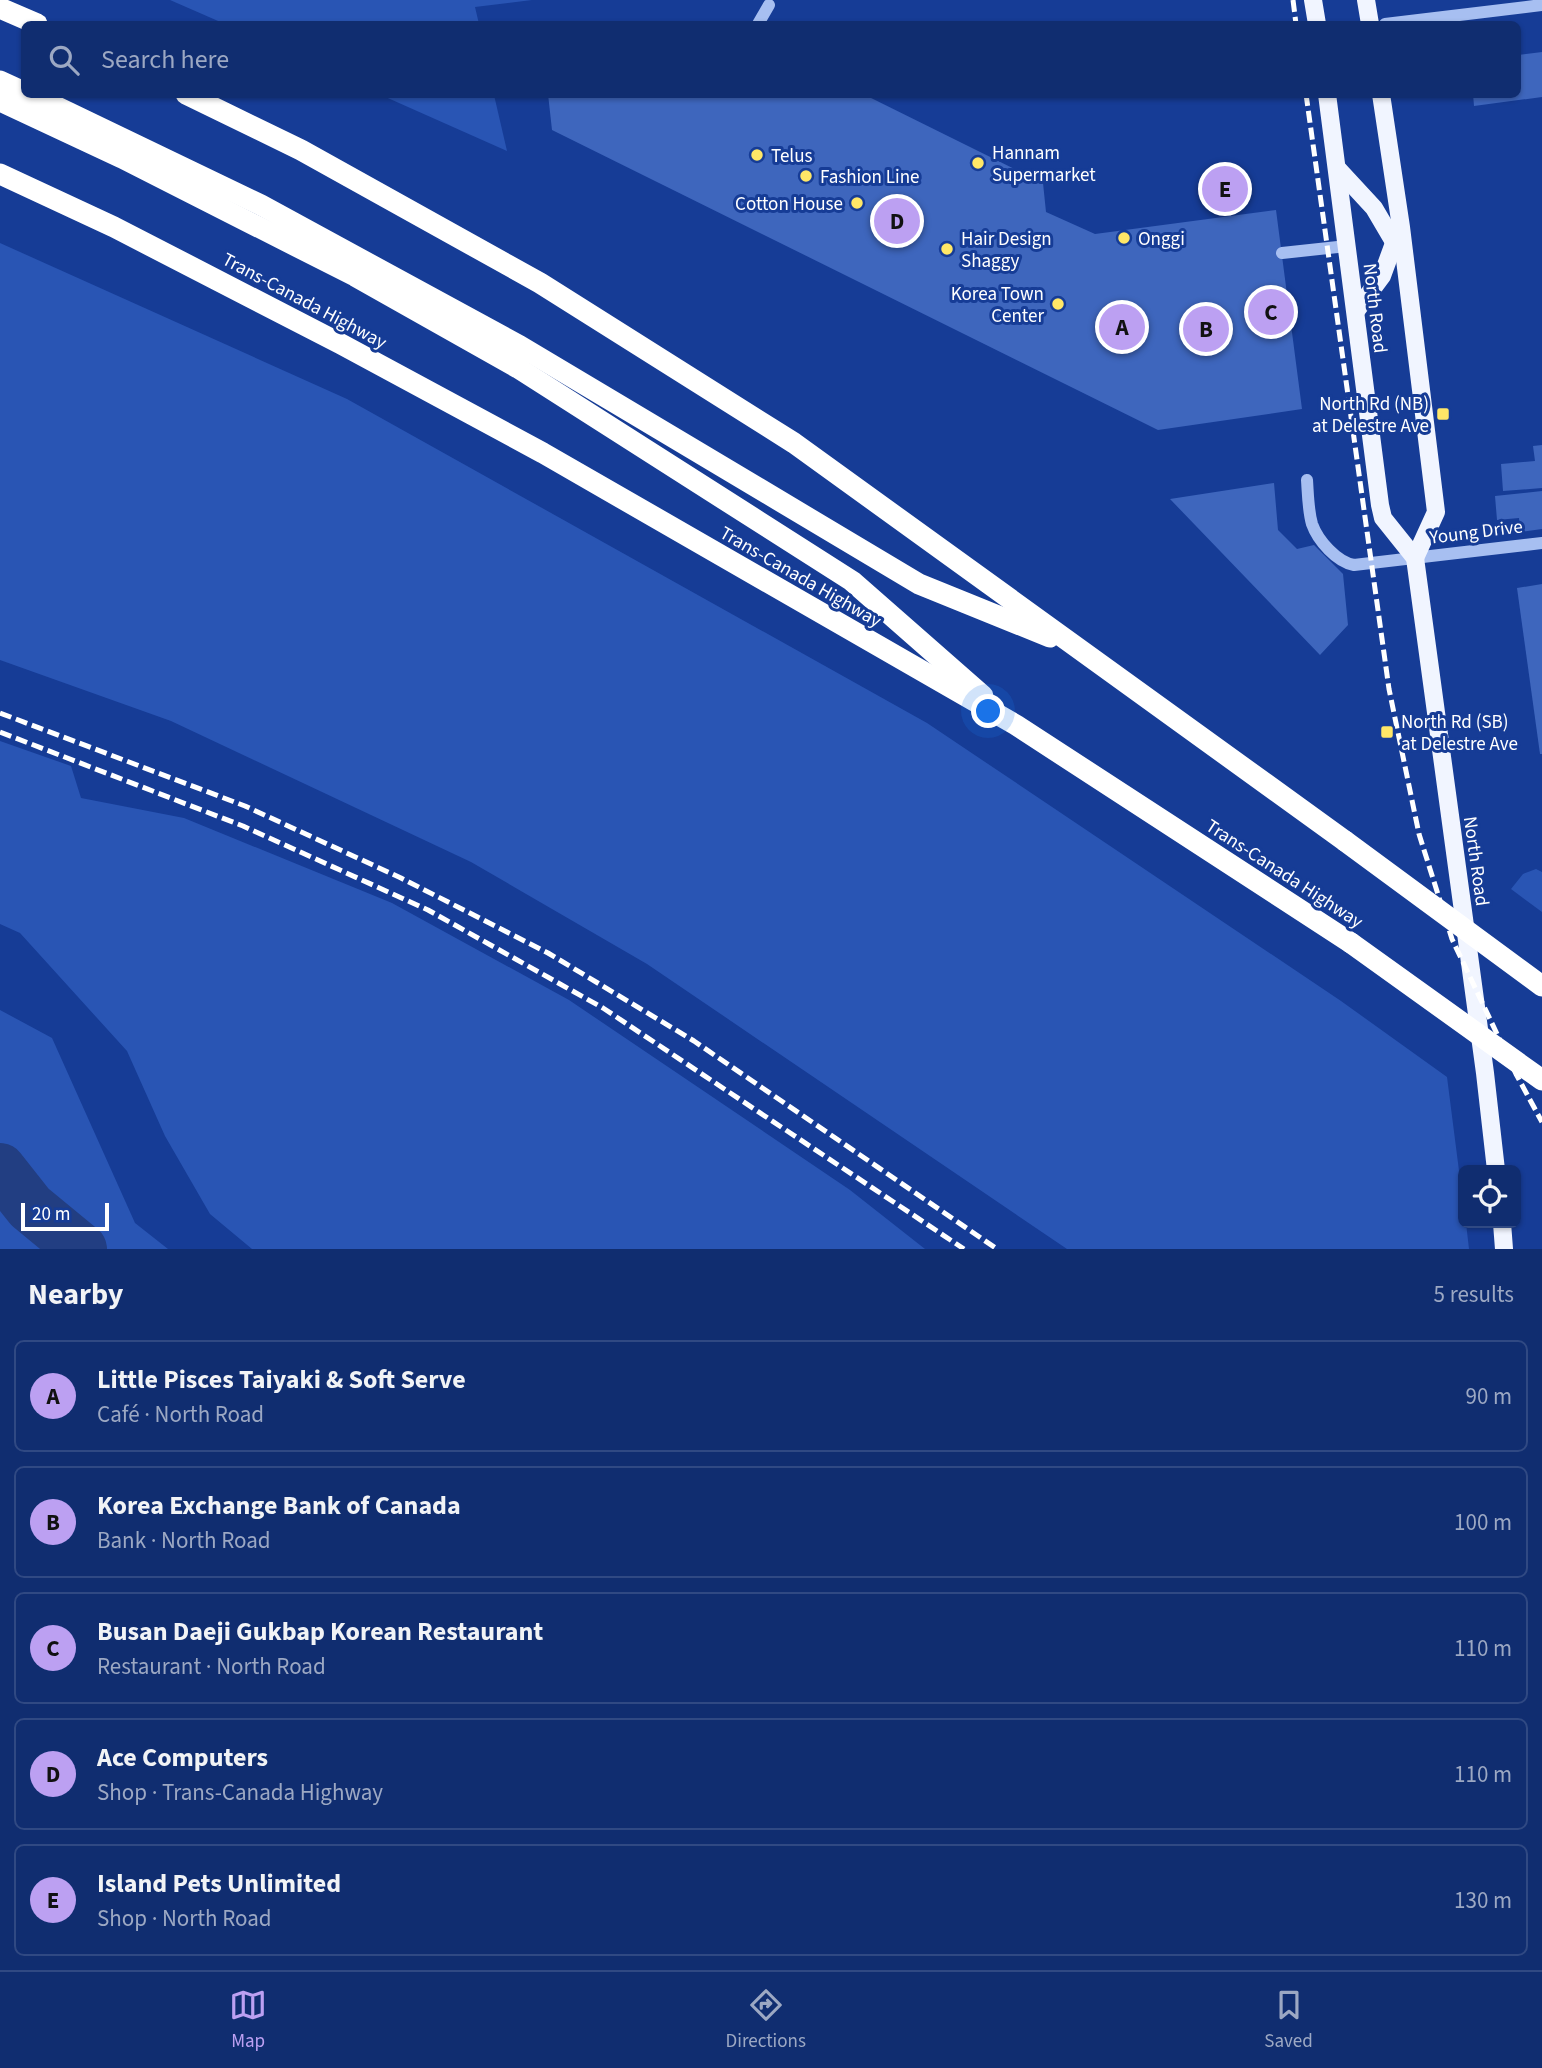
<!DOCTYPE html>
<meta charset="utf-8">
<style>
body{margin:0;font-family:"Source Sans 3",sans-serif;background:#193575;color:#f1f3f6}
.controls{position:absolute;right:21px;bottom:21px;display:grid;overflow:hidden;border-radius:10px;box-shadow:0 2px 5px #0004}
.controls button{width:63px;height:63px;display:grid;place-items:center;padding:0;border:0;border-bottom:2px solid #304983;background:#102d70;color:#f1f3f6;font:35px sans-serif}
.scale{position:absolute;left:21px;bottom:18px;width:88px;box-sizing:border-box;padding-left:7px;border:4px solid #fff;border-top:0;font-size:19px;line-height:24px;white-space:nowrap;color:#fff;-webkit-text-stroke:5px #163c96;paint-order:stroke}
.you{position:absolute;left:989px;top:712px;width:24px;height:24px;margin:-18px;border:5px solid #fff;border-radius:50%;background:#1a73e8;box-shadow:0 0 0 10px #1a73e833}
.badge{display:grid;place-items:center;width:46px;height:46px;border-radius:50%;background:#bca0f2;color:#111;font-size:23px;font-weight:700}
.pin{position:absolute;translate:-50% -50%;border:4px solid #fff;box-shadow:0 2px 7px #0006}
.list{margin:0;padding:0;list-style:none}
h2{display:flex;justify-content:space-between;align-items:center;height:91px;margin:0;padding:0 28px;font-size:30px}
h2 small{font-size:23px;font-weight:400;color:#9ca8c3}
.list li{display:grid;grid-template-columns:46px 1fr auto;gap:21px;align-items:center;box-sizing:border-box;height:112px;margin:0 14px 14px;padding:0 14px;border:2px solid #304983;border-radius:10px}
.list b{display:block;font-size:26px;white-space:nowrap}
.list p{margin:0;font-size:23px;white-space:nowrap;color:#9ca8c3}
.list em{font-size:23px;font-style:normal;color:#9ca8c3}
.icon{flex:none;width:38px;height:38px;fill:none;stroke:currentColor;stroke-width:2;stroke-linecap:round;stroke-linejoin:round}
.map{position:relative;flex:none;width:1542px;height:1249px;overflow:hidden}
.search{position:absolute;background:#102d70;box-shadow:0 2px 5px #0004;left:21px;right:21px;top:21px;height:77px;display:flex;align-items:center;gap:18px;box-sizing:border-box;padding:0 24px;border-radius:10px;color:#9ca8c3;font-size:26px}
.sheet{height:721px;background:#102d70}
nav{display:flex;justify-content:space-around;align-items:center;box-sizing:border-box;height:98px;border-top:2px solid #304983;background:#102d70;font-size:19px;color:#9ca8c3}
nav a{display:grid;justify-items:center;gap:4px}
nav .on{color:#bca0f2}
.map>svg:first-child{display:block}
.green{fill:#2955b4}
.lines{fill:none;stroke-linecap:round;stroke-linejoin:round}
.river{stroke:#223e82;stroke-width:52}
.building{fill:#3e66bd}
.minor{stroke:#a7bff1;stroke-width:12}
.major{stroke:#f1f5ff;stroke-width:18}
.highway{stroke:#fff;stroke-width:21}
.rail{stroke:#fff;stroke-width:5;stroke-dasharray:12 5;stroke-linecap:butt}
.highway-bridge{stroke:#fff;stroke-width:21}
.poi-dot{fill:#ffe767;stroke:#163c96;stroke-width:2.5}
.labels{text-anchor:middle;stroke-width:6;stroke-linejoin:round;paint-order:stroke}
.poi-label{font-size:19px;fill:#fff;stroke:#163c96;text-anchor:start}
.street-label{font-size:19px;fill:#fff;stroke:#163c96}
</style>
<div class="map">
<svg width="1542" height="1249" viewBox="0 0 1542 1249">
<rect width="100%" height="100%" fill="#163c96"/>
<g class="green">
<path d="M 170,0 L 532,0 L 475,7 L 479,24 L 225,24 Z"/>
<path d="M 381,95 L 494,95 L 507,151 Z"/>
<path d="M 0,243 L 347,399 L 927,723 L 1341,1001 L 1447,1077 L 1463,1202 L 1463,1223 L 1466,1223 L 1469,1249 L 1067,1249 L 647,964 L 471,862 L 171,721 L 0,660 Z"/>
<path d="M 0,741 L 71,766 L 81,798 L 184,818 L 392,903 L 569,1000 L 850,1190 L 925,1249 L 252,1249 L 210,1214 L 165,1136 L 127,1051 L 20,933 L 0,924 Z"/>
<path d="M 1536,869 L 1542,872 L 1542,912 L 1511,889 L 1523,874 Z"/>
<path d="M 0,1010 L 52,1038 L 135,1223 L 168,1249 L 0,1249 Z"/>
</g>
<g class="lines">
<path class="river" d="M 0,1169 L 30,1207 L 81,1249"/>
</g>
<g class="building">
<path d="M 1542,52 L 1542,97 L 1474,106 L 1473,94 L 1518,94 L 1518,55 Z"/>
<path d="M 548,94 L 863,94 L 1043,183 L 1046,212 L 1095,234 L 1276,210 L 1302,409 L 1158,430 L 552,130 Z"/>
<path d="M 1542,445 L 1542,488 L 1503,491 L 1501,464 L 1535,461 L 1533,446 Z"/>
<path d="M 1274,483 L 1278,530 L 1297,549 L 1314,545 L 1343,574 L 1348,625 L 1320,655 L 1170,499 Z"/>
<path d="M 1542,491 L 1542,529 L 1520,532 L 1519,518 L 1497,520 L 1495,496 Z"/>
<path d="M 1542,584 L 1542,754 L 1540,754 L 1517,588 Z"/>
</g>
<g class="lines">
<g class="minor">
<path d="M 758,24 L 769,5"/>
<path d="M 1385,24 L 1542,5"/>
<path d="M 1282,253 L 1347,246"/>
<path d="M 1307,480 C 1308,494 1308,510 1312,524 C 1318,541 1337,562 1354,565 L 1542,543"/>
</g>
<g class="major">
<path d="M 1313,0 L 1317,24"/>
<path d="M 1366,0 L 1370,24"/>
<path d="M 1327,94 L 1380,505 L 1383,518 L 1415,558 L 1485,1073 L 1496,1170"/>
<path d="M 1381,94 L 1401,227 L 1436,512 L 1415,558"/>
<path d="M 1337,168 L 1374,208 L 1394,242 L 1403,254"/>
<path d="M 1356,311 L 1382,276 L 1397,235"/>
<path d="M 1502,1223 L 1504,1249"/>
</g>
<g class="highway">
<path d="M 0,8 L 37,24"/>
<path d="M 0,81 L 24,92"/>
<path d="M 30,94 L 261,205 L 520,346 L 919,584 L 1050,637"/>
<path d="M 186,94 L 301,150 L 540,283 L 794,443 L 1345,841"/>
<path d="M 0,101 L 122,158 L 355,276 L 518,368 L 852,581 L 983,696"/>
<path d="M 0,174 L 114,227 L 341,344 L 543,453 L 1016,725 L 1351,943"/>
</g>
<g class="rail">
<path d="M 1293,0 L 1296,24"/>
<path d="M 1306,94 L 1389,689 L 1419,834 L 1452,939 L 1516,1074 L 1542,1122"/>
<path d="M 0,713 L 245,806 L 401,878 L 548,953 L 694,1041 L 997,1249"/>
<path d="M 0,732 L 243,826 L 428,910 L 603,1008 L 964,1249"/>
</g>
<g class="highway-bridge">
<path d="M 1345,841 L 1542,986"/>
<path d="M 1351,943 L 1542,1080"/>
</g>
</g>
<g class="poi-dot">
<circle cx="757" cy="155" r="7"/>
<circle cx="978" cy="163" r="7"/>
<circle cx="806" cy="176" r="7"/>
<circle cx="857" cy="203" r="7"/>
<circle cx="1124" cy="238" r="7"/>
<circle cx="947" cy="249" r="7"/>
<circle cx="1058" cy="304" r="7"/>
<rect x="1436" y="407" width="14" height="14" rx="3.5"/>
<rect x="1380" y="725" width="14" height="14" rx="3.5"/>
</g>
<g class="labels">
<g class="poi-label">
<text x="992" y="159">Hannam<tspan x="992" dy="22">Supermarket</tspan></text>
<text x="771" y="162">Telus</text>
<text x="820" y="183">Fashion Line</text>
<text x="843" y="210" text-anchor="end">Cotton House</text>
<text x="961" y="245">Hair Design<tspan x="961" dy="22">Shaggy</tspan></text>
<text x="1138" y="245">Onggi</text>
<text x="1044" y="300" text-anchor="end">Korea Town<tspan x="1044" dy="22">Center</tspan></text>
<text x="1429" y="410" text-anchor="end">North Rd (NB)<tspan x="1429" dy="22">at Delestre Ave</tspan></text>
<text x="1401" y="728">North Rd (SB)<tspan x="1401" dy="22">at Delestre Ave</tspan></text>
</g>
<g class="street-label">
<text transform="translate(305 300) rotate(28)" y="7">Trans-Canada Highway</text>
<text transform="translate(1376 308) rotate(83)" y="7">North Road</text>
<text transform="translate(1476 531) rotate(-7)" y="7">Young Drive</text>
<text transform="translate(801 576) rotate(30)" y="7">Trans-Canada Highway</text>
<text transform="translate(1477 861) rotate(82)" y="7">North Road</text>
<text transform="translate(1285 873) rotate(33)" y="7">Trans-Canada Highway</text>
</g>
</g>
</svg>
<div class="controls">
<button><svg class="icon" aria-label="locate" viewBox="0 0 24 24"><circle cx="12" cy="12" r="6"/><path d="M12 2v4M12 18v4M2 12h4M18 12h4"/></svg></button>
</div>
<div class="scale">20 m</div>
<div class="you"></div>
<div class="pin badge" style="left:1122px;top:327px">A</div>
<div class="pin badge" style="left:1206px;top:329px">B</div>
<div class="pin badge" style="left:1271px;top:312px">C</div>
<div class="pin badge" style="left:897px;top:221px">D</div>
<div class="pin badge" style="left:1225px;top:189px">E</div>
<div class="search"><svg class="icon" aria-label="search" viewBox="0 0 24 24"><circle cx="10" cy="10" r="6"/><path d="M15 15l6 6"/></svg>Search here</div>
</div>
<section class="sheet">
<h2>Nearby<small>5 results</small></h2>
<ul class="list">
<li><span class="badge">A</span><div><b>Little Pisces Taiyaki &amp; Soft Serve</b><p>Café · North Road</p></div><em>90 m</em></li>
<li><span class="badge">B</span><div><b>Korea Exchange Bank of Canada</b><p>Bank · North Road</p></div><em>100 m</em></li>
<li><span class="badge">C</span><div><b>Busan Daeji Gukbap Korean Restaurant</b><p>Restaurant · North Road</p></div><em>110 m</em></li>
<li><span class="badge">D</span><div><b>Ace Computers</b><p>Shop · Trans-Canada Highway</p></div><em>110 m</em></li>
<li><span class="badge">E</span><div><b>Island Pets Unlimited</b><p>Shop · North Road</p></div><em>130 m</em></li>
</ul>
</section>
<nav>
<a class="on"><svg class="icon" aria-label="map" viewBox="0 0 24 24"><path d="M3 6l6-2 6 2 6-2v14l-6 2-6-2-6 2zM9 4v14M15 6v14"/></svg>Map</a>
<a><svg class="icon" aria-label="directions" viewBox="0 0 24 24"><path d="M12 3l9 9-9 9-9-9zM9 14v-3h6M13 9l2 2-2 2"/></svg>Directions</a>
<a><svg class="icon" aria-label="saved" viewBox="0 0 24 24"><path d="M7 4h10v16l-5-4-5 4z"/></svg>Saved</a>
</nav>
